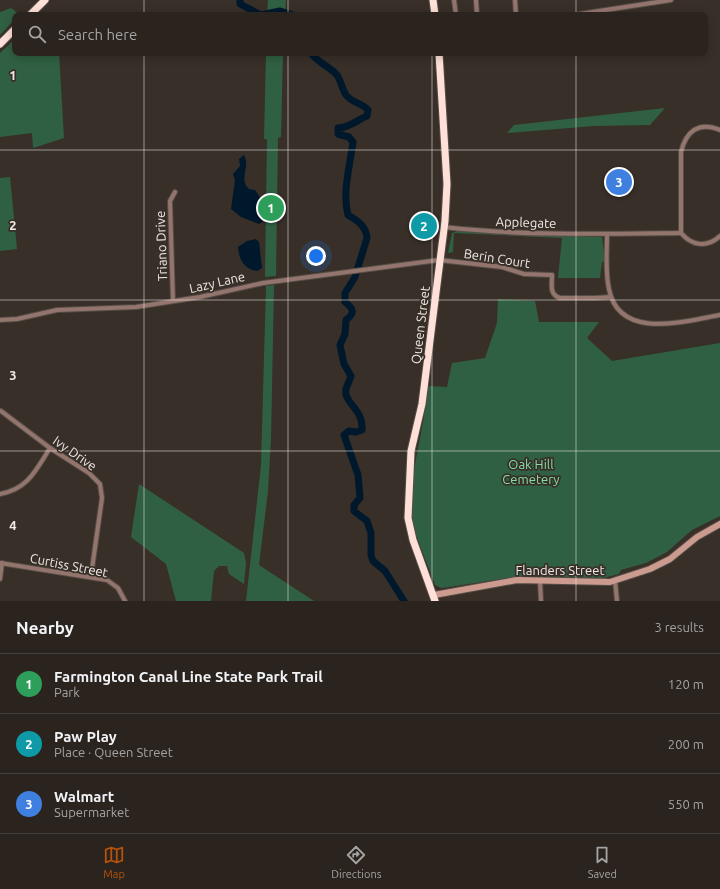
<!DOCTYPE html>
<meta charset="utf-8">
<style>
body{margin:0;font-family:Ubuntu,sans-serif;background:#362f2b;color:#f1f3f6}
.you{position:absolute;left:316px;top:256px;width:14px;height:14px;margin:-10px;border:3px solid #fff;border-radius:50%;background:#1a73e8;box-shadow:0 0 0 6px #1a73e833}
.badge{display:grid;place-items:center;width:26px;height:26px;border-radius:50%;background:#b45309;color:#fff;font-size:13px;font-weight:700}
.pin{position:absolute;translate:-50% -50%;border:2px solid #fff;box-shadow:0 1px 4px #0006}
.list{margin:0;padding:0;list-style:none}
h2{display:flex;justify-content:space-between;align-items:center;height:52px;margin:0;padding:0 16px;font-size:17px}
h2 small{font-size:13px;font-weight:400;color:#a5a4a4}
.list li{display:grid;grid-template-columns:26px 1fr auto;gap:12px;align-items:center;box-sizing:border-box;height:60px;padding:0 16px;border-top:1px solid #46403c}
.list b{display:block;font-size:15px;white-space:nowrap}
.list p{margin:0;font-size:13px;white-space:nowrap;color:#a5a4a4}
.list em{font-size:13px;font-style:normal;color:#a5a4a4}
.icon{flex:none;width:22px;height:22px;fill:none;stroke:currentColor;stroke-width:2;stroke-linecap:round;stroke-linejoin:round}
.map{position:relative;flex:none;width:720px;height:601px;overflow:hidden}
.search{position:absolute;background:#2a231e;box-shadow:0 2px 10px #0003;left:12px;right:12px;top:12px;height:44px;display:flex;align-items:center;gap:10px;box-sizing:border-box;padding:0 14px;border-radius:8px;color:#a5a4a4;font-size:15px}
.sheet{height:232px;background:#2a231e}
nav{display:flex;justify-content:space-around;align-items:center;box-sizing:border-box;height:56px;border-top:1px solid #46403c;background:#2a231e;font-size:11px;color:#a5a4a4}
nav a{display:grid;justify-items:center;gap:2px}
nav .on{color:#b45309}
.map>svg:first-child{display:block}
.green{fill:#306043}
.water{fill:#00182c}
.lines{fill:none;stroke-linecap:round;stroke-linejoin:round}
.river{stroke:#00182c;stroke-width:7}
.street-casing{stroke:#554d46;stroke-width:6}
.secondary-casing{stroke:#554d46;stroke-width:8}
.highway-casing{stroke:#554d46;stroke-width:9}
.street{stroke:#94756d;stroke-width:4}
.secondary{stroke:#cc9b8f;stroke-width:6}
.highway{stroke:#ffe0d8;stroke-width:7}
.grid{fill:none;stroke:#f0e9e5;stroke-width:1;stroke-opacity:0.55}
.labels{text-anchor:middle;stroke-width:3.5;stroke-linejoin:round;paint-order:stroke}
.street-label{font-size:13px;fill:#f0e9e5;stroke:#382f28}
.park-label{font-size:13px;fill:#83dea5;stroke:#382f28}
.grid-label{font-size:13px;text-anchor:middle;font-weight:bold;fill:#f0e9e5;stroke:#382f28;stroke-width:3.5;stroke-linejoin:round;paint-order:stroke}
</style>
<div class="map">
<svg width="720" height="601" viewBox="0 0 720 601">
<rect width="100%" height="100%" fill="#382f28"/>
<g class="green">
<path d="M 268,0 L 286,0 L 285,15 L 267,15 Z"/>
<path d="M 11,8 L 19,14 L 15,15 L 15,19 L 0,35 L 0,12 Z"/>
<path d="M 15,39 L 15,53 L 59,53 L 64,138 L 33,148 L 32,133 L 0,137 L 0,53 Z"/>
<path d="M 266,53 L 283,53 L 281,137 L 278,138 L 276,276 L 265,277 L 267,139 L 264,139 Z"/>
<path d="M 665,108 L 650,125 L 594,126 L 507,133 L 514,125 Z"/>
<path d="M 10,177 L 17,249 L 0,251 L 0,178 Z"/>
<path d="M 457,231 L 602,237 L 605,262 L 602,262 L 600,278 L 558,278 L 562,238 L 454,233 L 453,252 L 448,253 L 452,233 Z"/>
<path d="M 274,285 L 271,439 L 268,491 L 259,565 L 314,601 L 246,601 L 261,465 L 266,286 Z"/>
<path d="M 498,299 L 535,301 L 539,322 L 599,322 L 587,338 L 612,361 L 720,343 L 720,516 L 692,530 L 667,552 L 646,563 L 621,570 L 619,574 L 603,578 L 521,576 L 449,587 L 441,588 L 435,585 C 427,559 411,533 411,505 C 411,465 426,426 427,386 L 447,387 L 452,363 L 485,358 L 497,323 Z"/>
<path d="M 139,484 L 244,553 L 246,563 L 244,584 L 229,574 L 227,566 L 219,566 L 214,571 L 211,601 L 176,601 L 166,564 L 131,537 Z"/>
</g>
<g class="water">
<path d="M 244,155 C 251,167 238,179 249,189 L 255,190 C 261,198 272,218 259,224 L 241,217 L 231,209 L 235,180 L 233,174 L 240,166 L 239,159 Z"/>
<path d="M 256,239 L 259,242 L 262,268 L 257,271 C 244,269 239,260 238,247 L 247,241 Z"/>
</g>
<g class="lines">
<g class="river">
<path d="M 240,0 L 240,4 L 261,15 L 280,11 L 293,15"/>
<path d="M 311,53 C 318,63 329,66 337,75 C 341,81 342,89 346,95 C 352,103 362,103 368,110 L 367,116 C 357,120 349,128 338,128 L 338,134 L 349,137 L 353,142 C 350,166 342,192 348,215 C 358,221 366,226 367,238 L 355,277 L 345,293 L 345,302 C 354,309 355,313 346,320 L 345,334 L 340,345 L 344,364 L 351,376 C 350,380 347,385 346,389 C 343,403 364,409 362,430 L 356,432 L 349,431 L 344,435 L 358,475 L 360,498 L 354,505 L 354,511 L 367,521 L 371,533 L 371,555 L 373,561 L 385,571 L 404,601"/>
</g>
<defs>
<g id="street">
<path d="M 454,0 L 456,15"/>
<path d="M 476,0 L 477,15"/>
<path d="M 515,0 L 516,15"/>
<path d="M 573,15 L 671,0"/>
<path d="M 720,130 C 699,121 686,131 681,152 L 681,233 C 692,246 707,248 720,236"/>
<path d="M 444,227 C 522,236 602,234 681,233"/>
<path d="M 607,234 C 607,252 605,272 609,289 C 619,341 685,321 720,315"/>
<path d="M 173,301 L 170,201 L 175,192"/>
<path d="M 0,320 L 17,319 L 57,310 L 136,307 L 200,297 L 263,283 L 439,260 L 502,267 L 524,274 L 552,275 C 552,284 549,295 560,298 L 595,298 L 611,297"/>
<path d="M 1,411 L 50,448 L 89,473 L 100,484 L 102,498 L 91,576"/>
<path d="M 0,494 C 28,489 36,470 50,448"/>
<path d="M 0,563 L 107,580 L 118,588 L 125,601"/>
<path d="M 0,579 L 2,563"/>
<path d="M 540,580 L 541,601"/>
<path d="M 615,580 L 617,601"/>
</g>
<path id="secondary" d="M 434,595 L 517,580 L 610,582 L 650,569 L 670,559 L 697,537 L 720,524"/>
<g id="highway">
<path d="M 433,0 L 435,15"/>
<path d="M 30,15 L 45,0"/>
<path d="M 0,44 L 15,29"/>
<path d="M 435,601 L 413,540 L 408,518 L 411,451 L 422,404 L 445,221 L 447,184 L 439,53"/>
</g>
</defs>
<use href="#street" class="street-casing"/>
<use href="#secondary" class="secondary-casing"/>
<use href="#highway" class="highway-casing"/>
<use href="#street" class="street"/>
<use href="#secondary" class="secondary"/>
<use href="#highway" class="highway"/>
</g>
<path class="grid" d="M 144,0 L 144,15M 288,0 L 288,15M 432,0 L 432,15M 576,0 L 576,15M 144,53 L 144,601M 288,53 L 288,601M 432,53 L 432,601M 576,53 L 576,601M 0,150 L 720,150M 0,300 L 720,300M 0,451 L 720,451"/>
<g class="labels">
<g class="street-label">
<text transform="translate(526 222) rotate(2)" y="5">Applegate</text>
<text transform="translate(161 246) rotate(-92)" y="5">Triano Drive</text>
<text transform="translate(497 258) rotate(9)" y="5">Berin Court</text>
<text transform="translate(217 282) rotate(-13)" y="5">Lazy Lane</text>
<text transform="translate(420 325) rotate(-83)" y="5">Queen Street</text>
<text transform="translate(75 453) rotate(35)" y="5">Ivy Drive</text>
<text transform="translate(69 565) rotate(11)" y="5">Curtiss Street</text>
<text x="560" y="575">Flanders Street</text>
</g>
<g class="park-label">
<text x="531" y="469">Oak Hill<tspan x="531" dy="15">Cemetery</tspan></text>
</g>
</g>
<g class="grid-label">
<text x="13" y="80">1</text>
<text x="13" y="230">2</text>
<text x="13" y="380">3</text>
<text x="13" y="530">4</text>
</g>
</svg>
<div class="you"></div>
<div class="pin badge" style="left:271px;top:208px;background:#2e9e5b">1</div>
<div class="pin badge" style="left:424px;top:226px;background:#0f9aa8">2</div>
<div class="pin badge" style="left:619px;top:182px;background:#3f7fe0">3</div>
<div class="search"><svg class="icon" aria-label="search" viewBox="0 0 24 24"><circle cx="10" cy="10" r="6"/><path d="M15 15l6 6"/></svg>Search here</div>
</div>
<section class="sheet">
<h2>Nearby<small>3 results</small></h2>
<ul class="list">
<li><span class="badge" style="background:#2e9e5b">1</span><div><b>Farmington Canal Line State Park Trail</b><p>Park</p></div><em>120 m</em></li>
<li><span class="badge" style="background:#0f9aa8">2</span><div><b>Paw Play</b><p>Place · Queen Street</p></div><em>200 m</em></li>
<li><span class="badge" style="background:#3f7fe0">3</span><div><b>Walmart</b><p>Supermarket</p></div><em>550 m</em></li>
</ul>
</section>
<nav>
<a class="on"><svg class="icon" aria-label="map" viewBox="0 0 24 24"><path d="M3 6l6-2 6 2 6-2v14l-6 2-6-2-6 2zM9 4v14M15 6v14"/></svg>Map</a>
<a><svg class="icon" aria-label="directions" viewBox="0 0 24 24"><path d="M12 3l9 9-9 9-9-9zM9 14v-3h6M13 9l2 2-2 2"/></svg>Directions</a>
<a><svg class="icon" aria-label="saved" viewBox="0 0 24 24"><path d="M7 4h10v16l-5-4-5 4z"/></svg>Saved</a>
</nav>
